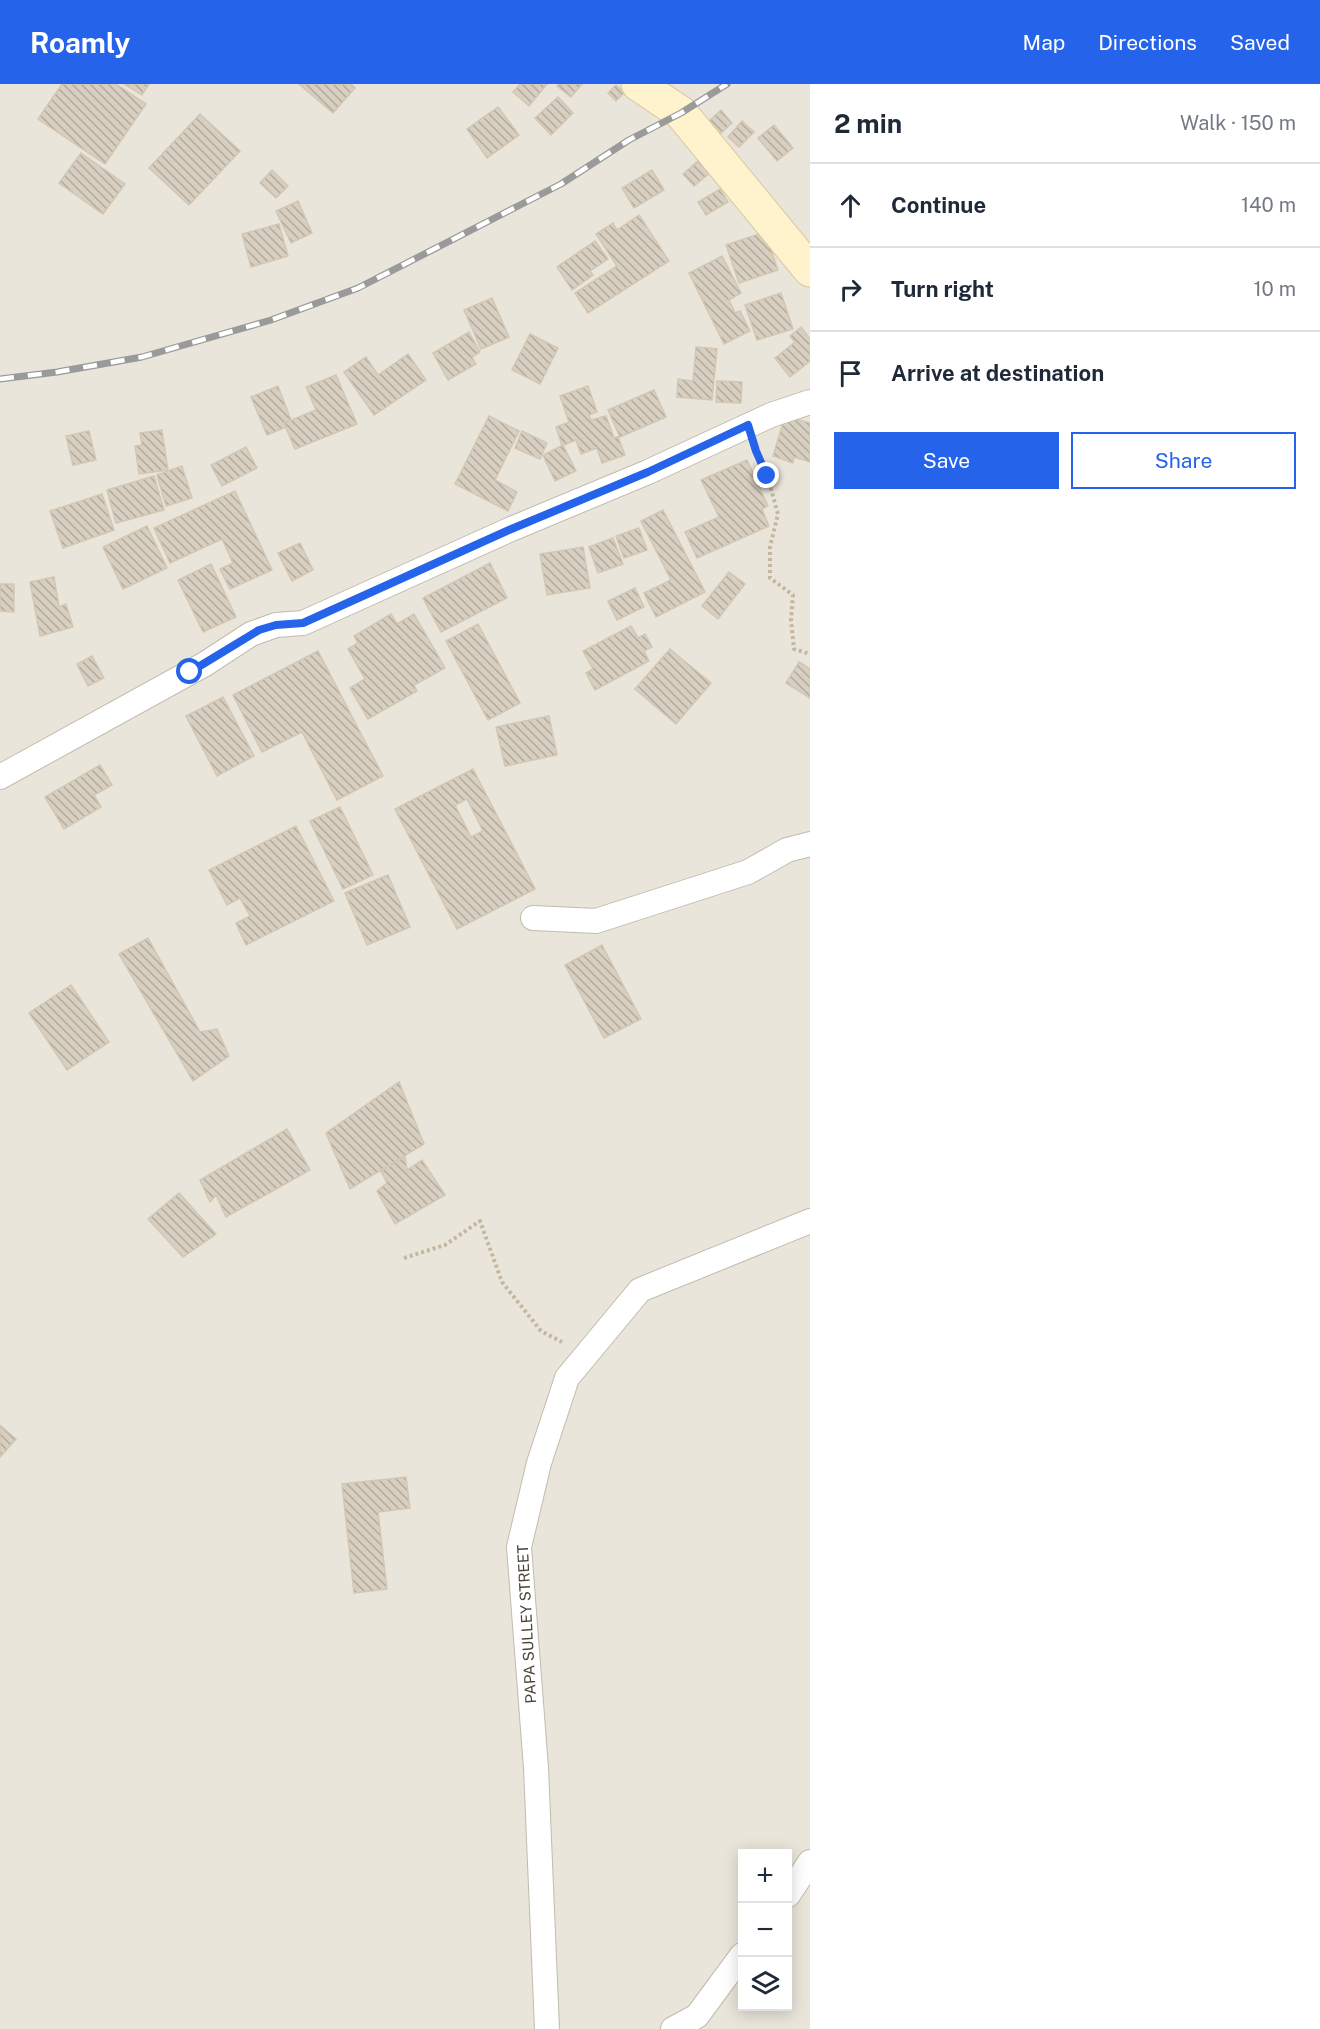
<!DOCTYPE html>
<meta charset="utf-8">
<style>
body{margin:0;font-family:"Public Sans",sans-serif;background:#f2f2f3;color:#1f2937}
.controls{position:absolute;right:18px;bottom:18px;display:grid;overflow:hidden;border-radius:0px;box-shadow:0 3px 15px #0003}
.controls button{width:54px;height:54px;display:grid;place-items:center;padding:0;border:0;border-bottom:2px solid #e0e1e3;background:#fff;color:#1f2937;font:30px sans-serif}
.stop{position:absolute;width:18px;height:18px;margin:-14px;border:4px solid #2563eb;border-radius:50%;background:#fff}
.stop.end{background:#2563eb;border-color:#fff;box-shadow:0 2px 6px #0008}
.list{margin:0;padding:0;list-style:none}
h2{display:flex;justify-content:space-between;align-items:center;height:78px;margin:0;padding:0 24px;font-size:26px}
h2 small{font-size:20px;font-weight:400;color:#747a83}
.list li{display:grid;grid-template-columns:39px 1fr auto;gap:18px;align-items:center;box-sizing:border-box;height:84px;padding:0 24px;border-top:2px solid #e0e1e3}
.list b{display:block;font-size:22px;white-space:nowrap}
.list em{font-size:20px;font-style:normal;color:#747a83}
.actions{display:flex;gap:12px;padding:18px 24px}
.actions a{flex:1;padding:14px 0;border:2px solid #2563eb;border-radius:0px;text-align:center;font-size:21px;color:#2563eb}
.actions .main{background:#2563eb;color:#fff}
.icon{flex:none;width:33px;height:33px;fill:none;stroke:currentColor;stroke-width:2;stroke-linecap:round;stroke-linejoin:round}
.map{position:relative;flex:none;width:810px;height:1945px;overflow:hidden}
header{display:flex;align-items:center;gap:36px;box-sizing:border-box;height:84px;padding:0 30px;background:#2563eb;color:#fff}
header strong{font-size:28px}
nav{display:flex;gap:33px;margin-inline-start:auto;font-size:21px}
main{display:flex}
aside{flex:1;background:#fff}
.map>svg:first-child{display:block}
.residential{fill:#eae5da;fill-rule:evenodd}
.building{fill:url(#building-back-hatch);stroke:#d3c7b4;stroke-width:1.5;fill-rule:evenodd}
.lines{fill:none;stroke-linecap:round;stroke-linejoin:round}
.street-casing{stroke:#c2bbae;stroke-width:26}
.secondary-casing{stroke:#d6c79b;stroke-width:35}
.path{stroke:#c4b79f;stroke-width:4;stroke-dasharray:3 3;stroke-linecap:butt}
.street{stroke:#fff;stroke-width:24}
.secondary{stroke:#fff3cd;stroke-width:33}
.rail-casing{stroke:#9a9a9a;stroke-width:7}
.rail{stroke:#fff;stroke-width:4.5;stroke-dasharray:14;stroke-linecap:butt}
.route{stroke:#2563eb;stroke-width:8}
.labels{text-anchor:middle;stroke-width:4.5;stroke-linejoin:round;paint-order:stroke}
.street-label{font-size:15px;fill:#4b4439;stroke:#fff}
</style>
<header>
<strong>Roamly</strong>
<nav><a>Map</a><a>Directions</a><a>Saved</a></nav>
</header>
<main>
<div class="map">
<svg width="810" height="1945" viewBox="0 0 810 1945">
<defs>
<pattern id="building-back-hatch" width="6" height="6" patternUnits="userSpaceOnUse" patternTransform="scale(1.5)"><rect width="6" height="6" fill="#d8cfc1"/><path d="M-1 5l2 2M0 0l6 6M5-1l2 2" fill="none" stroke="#b1aa9e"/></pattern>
</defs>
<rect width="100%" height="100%" fill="#f6f3ec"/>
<path class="residential" d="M 0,0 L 810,0 L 810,1945 L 0,1945 ZM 742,1770 L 788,1770 L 788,1922 L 742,1922 Z"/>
<g class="building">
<path d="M 62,0 L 116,0 L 146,20 L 105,80 L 38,35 Z"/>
<path d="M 124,0 L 149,0 L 142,11 Z"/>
<path d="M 299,0 L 351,0 L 355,4 L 333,29 Z"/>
<path d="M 520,0 L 547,0 L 529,22 L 513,8 Z"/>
<path d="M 559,0 L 582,0 L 571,13 L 557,2 Z"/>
<path d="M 616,1 L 624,9 L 616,17 L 608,9 Z"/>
<path d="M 558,13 L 573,29 L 551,51 L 535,34 Z"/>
<path d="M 498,23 L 519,51 L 487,74 L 467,45 Z"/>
<path d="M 721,26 L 732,39 L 719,51 L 708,38 Z"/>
<path d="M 200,30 L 240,67 L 189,121 L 149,84 Z"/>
<path d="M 742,37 L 754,48 L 739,63 L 728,53 Z"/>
<path d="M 774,41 L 793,64 L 777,77 L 758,54 Z"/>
<path d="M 81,69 L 125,100 L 103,130 L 59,99 Z"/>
<path d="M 699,76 L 710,89 L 694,102 L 683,90 Z"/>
<path d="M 272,86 L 288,102 L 276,114 L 260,99 Z"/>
<path d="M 652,86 L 664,106 L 634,124 L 622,104 Z"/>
<path d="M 720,105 L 728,118 L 706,131 L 698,118 Z"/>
<path d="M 298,117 L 312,149 L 291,159 L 276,127 Z"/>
<path d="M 639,131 L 669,177 L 588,229 L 575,209 L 617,182 L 596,150 L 613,139 L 617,146 Z"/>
<path d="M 279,140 L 288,172 L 251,183 L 242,150 Z"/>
<path d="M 765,148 L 778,186 L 739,199 L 726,161 Z"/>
<path d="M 595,157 L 608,175 L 590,187 L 593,191 L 572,206 L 557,183 Z"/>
<path d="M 722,172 L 741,209 L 729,216 L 735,229 L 740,227 L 750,247 L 724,260 L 689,189 Z"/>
<path d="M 781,209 L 793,245 L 757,256 L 745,221 Z"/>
<path d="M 492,214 L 509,253 L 481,265 L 464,226 Z"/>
<path d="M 801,243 L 810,255 L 810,277 L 790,293 L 775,274 L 795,258 L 790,252 Z"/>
<path d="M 469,248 L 480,268 L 472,273 L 476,280 L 448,296 L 433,269 Z"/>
<path d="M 530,250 L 558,264 L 540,300 L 512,286 Z"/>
<path d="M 696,263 L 717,265 L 712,316 L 677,313 L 678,295 L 693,297 Z"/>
<path d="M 408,270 L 426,296 L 374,331 L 344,288 L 366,273 L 378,291 Z"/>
<path d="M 336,291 L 357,340 L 295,365 L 284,339 L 316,326 L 306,303 Z"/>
<path d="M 717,297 L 742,298 L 741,319 L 716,318 Z"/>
<path d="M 278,302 L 291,336 L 284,339 L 286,343 L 267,351 L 251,313 Z"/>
<path d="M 588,302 L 597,328 L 589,331 L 591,336 L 606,332 L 614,354 L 618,353 L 625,371 L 602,379 L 597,364 L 581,370 L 576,356 L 562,362 L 556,343 L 569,338 L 560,312 Z"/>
<path d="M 654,306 L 666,333 L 620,353 L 608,326 Z"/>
<path d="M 489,332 L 519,347 L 495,396 L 517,408 L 508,427 L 455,400 Z"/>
<path d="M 785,332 L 810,339 L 810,378 L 794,373 L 793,379 L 773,372 Z"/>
<path d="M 162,346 L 168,386 L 139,390 L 135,362 L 142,361 L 140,349 Z"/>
<path d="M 89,347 L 96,376 L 73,381 L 66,352 Z"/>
<path d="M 522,347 L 547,359 L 540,375 L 515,364 Z"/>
<path d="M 563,361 L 576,387 L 555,397 L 543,371 Z"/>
<path d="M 246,363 L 257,384 L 222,402 L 211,381 Z"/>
<path d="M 747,376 L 768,422 L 762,425 L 769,442 L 697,474 L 685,448 L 719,433 L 701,396 Z"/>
<path d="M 182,382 L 192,414 L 166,422 L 157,391 Z"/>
<path d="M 154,392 L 164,426 L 116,439 L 107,406 Z"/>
<path d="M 235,407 L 272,486 L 230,505 L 220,485 L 233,479 L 222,455 L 170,479 L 154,444 Z"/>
<path d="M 102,410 L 114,446 L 63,464 L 50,427 Z"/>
<path d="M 663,426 L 705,508 L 656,533 L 644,509 L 671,496 L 641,437 Z"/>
<path d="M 147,442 L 167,484 L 123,505 L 103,463 Z"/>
<path d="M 639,444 L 647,466 L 624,474 L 616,452 Z"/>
<path d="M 613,454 L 623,480 L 598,489 L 589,463 Z"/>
<path d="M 300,459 L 313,486 L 292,497 L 278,469 Z"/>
<path d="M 583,463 L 590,504 L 547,511 L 540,470 Z"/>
<path d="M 490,479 L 507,514 L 441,548 L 423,514 Z"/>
<path d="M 211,480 L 236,533 L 203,548 L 178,496 Z"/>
<path d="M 729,488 L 745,500 L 718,535 L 702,522 Z"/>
<path d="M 54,493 L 59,523 L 66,520 L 73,543 L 40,552 L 30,498 Z"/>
<path d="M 0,500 L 14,500 L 14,528 L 0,527 Z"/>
<path d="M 635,504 L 644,523 L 617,536 L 608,517 Z"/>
<path d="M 391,530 L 397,540 L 414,530 L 445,584 L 414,601 L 417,607 L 368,635 L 350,604 L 365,595 L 348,565 L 358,559 L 354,552 Z"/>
<path d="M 478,540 L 520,619 L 488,636 L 446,557 Z"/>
<path d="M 631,542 L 638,554 L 645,550 L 652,563 L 644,567 L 649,577 L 595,606 L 586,589 L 593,585 L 583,567 Z"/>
<path d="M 670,565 L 711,599 L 676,640 L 635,605 Z"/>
<path d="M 318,567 L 383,692 L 337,716 L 302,648 L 262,668 L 233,611 Z"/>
<path d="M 92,572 L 104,594 L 88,602 L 77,580 Z"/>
<path d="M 799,578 L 810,585 L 810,614 L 786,599 Z"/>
<path d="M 223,613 L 254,672 L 217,692 L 186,632 Z"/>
<path d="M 549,632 L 557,671 L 505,682 L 496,643 Z"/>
<path d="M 100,681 L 112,701 L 94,711 L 101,723 L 64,745 L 45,713 Z"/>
<path d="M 473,685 L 535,805 L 457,845 L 395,725 ZM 467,715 L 483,747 L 471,753 L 455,721 Z"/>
<path d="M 340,723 L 373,791 L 343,805 L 310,737 Z"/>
<path d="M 296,742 L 334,817 L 246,861 L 236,839 L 250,832 L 240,814 L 227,821 L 209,786 Z"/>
<path d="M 388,791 L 410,843 L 367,861 L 345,809 Z"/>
<path d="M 148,854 L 200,948 L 217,945 L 229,972 L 193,997 L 119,870 Z"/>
<path d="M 602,861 L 641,935 L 604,954 L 565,881 Z"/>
<path d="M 71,901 L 109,958 L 67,986 L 29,929 Z"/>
<path d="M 399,998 L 424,1060 L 350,1105 L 326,1049 Z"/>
<path d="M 287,1045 L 310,1086 L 226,1133 L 216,1111 L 210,1118 L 200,1096 Z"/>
<path d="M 405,1072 L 407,1086 L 422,1076 L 445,1111 L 395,1140 L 377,1107 L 387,1099 L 381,1087 Z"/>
<path d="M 179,1109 L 216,1150 L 183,1173 L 148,1135 Z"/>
<path d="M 0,1341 L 16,1355 L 0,1373 Z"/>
<path d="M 406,1393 L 410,1424 L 378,1428 L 387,1505 L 354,1509 L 342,1400 Z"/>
</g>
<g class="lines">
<defs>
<g id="street">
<path d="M 0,693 L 205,580 L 251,550 L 276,541 L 303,539 L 509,446 L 648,388 L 771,331 L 810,318"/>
<path d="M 533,834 L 596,837 L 748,788 L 787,766 L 810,760"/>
<path d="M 788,1811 L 810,1778"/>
<path d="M 547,1945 L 536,1684 L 519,1463 L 539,1379 L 567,1294 L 640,1206 L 810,1137"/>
<path d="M 673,1945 L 697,1932 L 742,1871"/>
</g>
<path id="secondary" d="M 638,0 L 681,29 L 810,186"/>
</defs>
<use href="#street" class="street-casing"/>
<use href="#secondary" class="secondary-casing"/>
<g class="path">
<path d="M 755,365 L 767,391 L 778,430 L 770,463 L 770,494 L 793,511 L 791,536 L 794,565 L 810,570"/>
<path d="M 404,1174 L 445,1161 L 480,1137 L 502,1198 L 541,1247 L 562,1258"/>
</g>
<use href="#street" class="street"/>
<use href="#secondary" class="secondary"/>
<defs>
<path id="rail" d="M 0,295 L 57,288 L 142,273 L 271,236 L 358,204 L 561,100 L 629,56 L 681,29 L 727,0"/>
</defs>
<use href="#rail" class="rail-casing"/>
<use href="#rail" class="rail"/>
</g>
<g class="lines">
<path class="route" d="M 190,588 L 259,546 L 276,541 L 303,539 L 509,446 L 648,388 L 748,341 L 756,367 L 767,392"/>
</g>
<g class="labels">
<g class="street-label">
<text transform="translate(527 1540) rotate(-93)" y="5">PAPA SULLEY STREET</text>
</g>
</g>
</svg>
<div class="controls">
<button>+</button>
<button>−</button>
<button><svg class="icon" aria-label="layers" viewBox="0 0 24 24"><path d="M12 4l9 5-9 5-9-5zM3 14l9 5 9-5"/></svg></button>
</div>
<div class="stop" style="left:190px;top:588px"></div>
<div class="stop end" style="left:767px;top:392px"></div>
</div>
<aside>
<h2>2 min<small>Walk · 150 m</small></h2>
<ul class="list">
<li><svg class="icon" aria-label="ahead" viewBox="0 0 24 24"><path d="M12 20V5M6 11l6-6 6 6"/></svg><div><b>Continue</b></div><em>140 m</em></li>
<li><svg class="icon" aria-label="right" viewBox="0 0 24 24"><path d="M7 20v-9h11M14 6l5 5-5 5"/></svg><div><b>Turn right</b></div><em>10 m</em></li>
<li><svg class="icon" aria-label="arrive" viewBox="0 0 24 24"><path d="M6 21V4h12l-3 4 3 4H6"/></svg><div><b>Arrive at destination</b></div></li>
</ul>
<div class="actions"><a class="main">Save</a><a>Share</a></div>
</aside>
</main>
